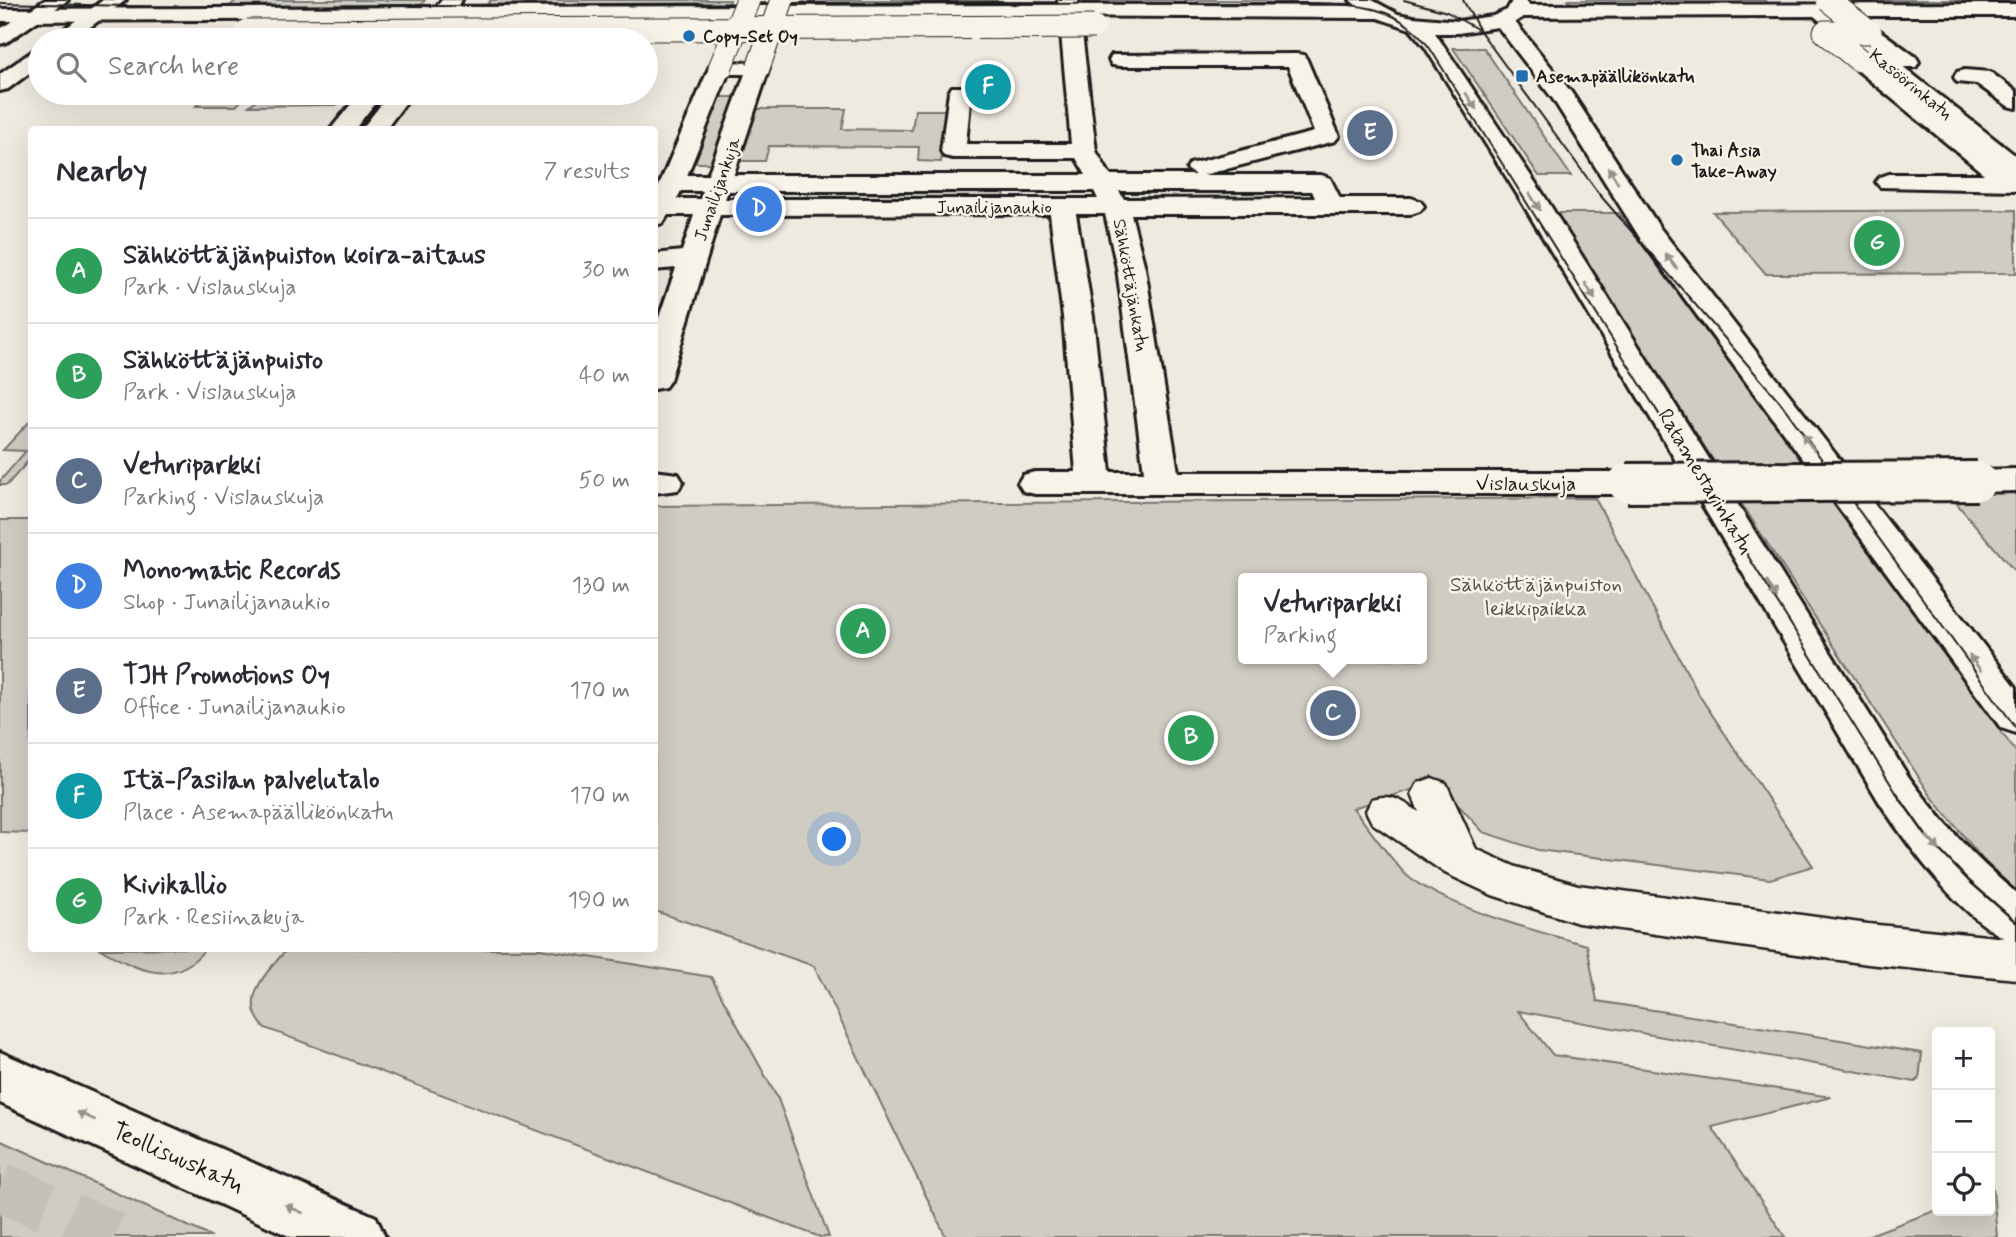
<!DOCTYPE html>
<meta charset="utf-8">
<style>
body{margin:0;font-family:Mynerve,sans-serif;background:#f2f2f3;color:#2b2b33}
.controls{position:absolute;right:21px;bottom:21px;display:grid;overflow:hidden;border-radius:7px;box-shadow:0 7px 28px #0002}
.controls button{width:63px;height:63px;display:grid;place-items:center;padding:0;border:0;border-bottom:2px solid #e1e1e2;background:#fff;color:#2b2b33;font:35px sans-serif}
.you{position:absolute;left:835px;top:840px;width:24px;height:24px;margin:-18px;border:5px solid #fff;border-radius:50%;background:#1a73e8;box-shadow:0 0 0 10px #1a73e833}
.badge{display:grid;place-items:center;width:46px;height:46px;border-radius:50%;background:#1f6fb2;color:#fff;font-size:23px;font-weight:700}
.pin{position:absolute;translate:-50% -50%;border:4px solid #fff;box-shadow:0 2px 7px #0006}
.popup{position:absolute;left:1238px;top:573px;width:189px;height:91px;box-sizing:border-box;display:grid;place-content:center;border-radius:7px;background:#fff;filter:drop-shadow(0 2px 5px #0005);font-size:23px;white-space:nowrap;color:#7c7c81}
.popup b{font-size:26px;color:#2b2b33}
.popup::after{content:'';position:absolute;left:50%;top:100%;margin-left:-14px;border:14px solid transparent;border-top-color:#fff}
.list{margin:0;padding:0;list-style:none}
h2{display:flex;justify-content:space-between;align-items:center;height:91px;margin:0;padding:0 28px;font-size:30px}
h2 small{font-size:23px;font-weight:400;color:#7c7c81}
.list li{display:grid;grid-template-columns:46px 1fr auto;gap:21px;align-items:center;box-sizing:border-box;height:105px;padding:0 28px;border-top:2px solid #e1e1e2}
.list b{display:block;font-size:26px;white-space:nowrap}
.list p{margin:0;font-size:23px;white-space:nowrap;color:#7c7c81}
.list em{font-size:23px;font-style:normal;color:#7c7c81}
.icon{flex:none;width:38px;height:38px;fill:none;stroke:currentColor;stroke-width:2;stroke-linecap:round;stroke-linejoin:round}
.map{position:relative;flex:none;width:2016px;height:1237px;overflow:hidden}
.search{position:absolute;background:#fff;box-shadow:0 7px 28px #0002;left:28px;top:28px;width:630px;height:77px;display:flex;align-items:center;gap:18px;box-sizing:border-box;padding:0 24px;border-radius:38px;color:#7c7c81;font-size:26px}
.panel{position:absolute;background:#fff;box-shadow:0 7px 28px #0002;left:28px;top:126px;width:630px;height:826px;border-radius:7px}
.map>svg:first-child{display:block}
.green{fill:#cfccc3;stroke:#767470;stroke-width:2;fill-rule:evenodd}
.lines{fill:none;stroke-linecap:round;stroke-linejoin:round}
.primary-tunnel{stroke:#c4c1b9;stroke-width:50;stroke-dasharray:50 25;stroke-linecap:butt}
.service-casing{stroke:#1c1c1c;stroke-width:5}
.pedestrian-casing{stroke:#1c1c1c;stroke-width:6}
.minor-casing{stroke:#1c1c1c;stroke-width:6}
.tertiary-casing{stroke:#1c1c1c;stroke-width:6}
.secondary-casing{stroke:#1c1c1c;stroke-width:6}
.service{fill:#f7f3e8;fill-rule:evenodd}
.pedestrian{fill:#f7f3e8;fill-rule:evenodd}
.minor{fill:#f7f3e8;fill-rule:evenodd}
.tertiary{fill:#f7f3e8;fill-rule:evenodd}
.secondary{fill:#f7f3e8;fill-rule:evenodd}
.tram-far1{stroke:#1c1c1c;stroke-width:2}
.tram{stroke:#1c1c1c;stroke-width:2.5}
.pedestrian-bridge-far1-casing{stroke:#1c1c1c;stroke-width:25;stroke-linecap:butt}
.pedestrian-bridge-casing{stroke:#1c1c1c;stroke-width:44;stroke-linecap:butt}
.pedestrian-bridge-far1{stroke:#f7f3e8;stroke-width:23}
.pedestrian-bridge{stroke:#f7f3e8;stroke-width:38}
.oneway{fill:#94928c}
.poi-dot{fill:#1f6fb2;stroke:#f7f3e8;stroke-width:2.5}
.labels{text-anchor:middle;stroke-width:5;stroke-linejoin:round;paint-order:stroke}
.far-poi-label{font-size:18px;font-weight:bold;fill:#1c1c1c;stroke:#f7f3e8;text-anchor:start}
.far-street-label{font-size:18px;fill:#1c1c1c;stroke:#f7f3e8}
.street-label{font-size:21px;fill:#1c1c1c;stroke:#f7f3e8}
.park-label{font-size:21px;fill:#52514e;stroke:#f7f3e8}
.near-street-label{font-size:24px;fill:#1c1c1c;stroke:#f7f3e8}
</style>
<div class="map">
<svg width="2016" height="1237" viewBox="0 0 2016 1237">
<rect width="100%" height="100%" fill="#eeeae0"/>
<filter id="ink" filterUnits="userSpaceOnUse"><feTurbulence type="fractalNoise" baseFrequency=".0143" numOctaves="2"/><feDisplacementMap in="SourceGraphic" scale="14" xChannelSelector="R" yChannelSelector="G"/><feConvolveMatrix kernelMatrix="1 2 1 2 8 2 1 2 1" color-interpolation-filters="sRGB"/></filter>
<g filter="url(#ink)">
<g class="green">
<path d="M 237,0 L 425,0 L 417,10 L 225,10 Z"/>
<path d="M 491,0 L 730,0 L 728,6 L 483,9 Z"/>
<path d="M 804,0 L 997,0 L 997,5 L 803,5 Z"/>
<path d="M 1100,0 L 1290,0 L 1293,6 L 1101,6 Z"/>
<path d="M 1568,0 L 1764,0 L 1772,6 L 1574,7 Z"/>
<path d="M 1840,0 L 2016,0 L 2016,7 L 1850,7 Z"/>
<path d="M 1453,48 L 1484,48 L 1571,176 L 1539,176 Z"/>
<path d="M 210,93 L 246,93 L 248,94 L 236,106 L 196,106 Z"/>
<path d="M 265,93 L 349,93 L 337,105 L 249,106 Z"/>
<path d="M 720,97 L 738,97 L 714,163 L 695,163 Z"/>
<path d="M 756,109 L 846,109 L 842,129 L 912,130 L 915,110 L 947,110 L 941,162 L 918,161 L 919,147 L 769,146 L 765,161 L 740,161 Z"/>
<path d="M 1005,191 L 1004,200 L 807,200 L 809,192 Z"/>
<path d="M 2016,210 L 2016,273 L 1778,274 L 1766,274 L 1713,212 Z"/>
<path d="M 1553,213 L 1619,213 L 2016,752 L 2016,891 L 1983,860 L 1931,796 Z"/>
<path d="M 31,420 L 31,458 L 7,485 L 0,485 L 0,481 L 26,451 L 3,450 Z"/>
<path d="M 1946,491 L 2012,491 L 2016,496 L 2016,573 Z"/>
<path d="M 1595,498 L 1699,695 L 1813,866 L 1770,879 L 1538,850 L 1483,832 L 1437,782 L 1353,808 C 1366,824 1397,869 1411,879 C 1459,911 1532,930 1587,945 L 1597,1001 L 1922,1053 L 1919,1079 L 1915,1082 L 1518,1011 L 1553,1055 L 1831,1097 L 1712,1127 L 1785,1237 L 946,1237 L 814,966 L 655,911 L 654,506 ZM 1244,578 L 1422,578 L 1422,659 L 1244,659 Z"/>
<path d="M 0,520 L 31,520 L 31,833 L 0,832 Z"/>
<path d="M 288,948 L 540,949 L 711,977 L 778,1099 L 829,1237 L 820,1237 L 265,1028 C 237,1000 267,972 288,948 Z"/>
<path d="M 100,949 L 205,948 L 205,949 C 174,989 137,970 100,949 Z"/>
<path d="M 0,1140 L 212,1237 L 0,1237 Z"/>
<path d="M 1993,1189 L 1997,1237 L 1864,1237 L 1937,1210 L 1990,1211 L 1990,1190 Z"/>
</g>
<g class="lines">
<path class="primary-tunnel" d="M 0,1187 L 115,1237"/>
<defs>
<path id="service" d="M 1432,778 L 1446,783 L 1476,849 L 1516,867 L 1578,885 L 1868,924 L 2016,939 L 2016,979 L 1868,964 L 1578,923 L 1492,895 L 1445,873 L 1372,823 L 1366,811 L 1372,799 C 1392,793 1402,801 1419,812 L 1412,794 L 1418,783 Z"/>
<g id="pedestrian">
<path d="M 1865,23 L 1872,25 L 1916,57 L 1919,62 L 1916,67 L 1900,67 L 1858,33 L 1855,29 L 1858,25 Z"/>
<path d="M 1859,54 L 1867,55 L 2016,175 L 2016,188 L 2000,187 L 1851,65 L 1848,60 L 1851,55 Z"/>
<path d="M 720,62 L 766,63 L 769,68 L 731,183 L 727,188 L 718,191 L 709,188 L 705,183 L 745,74 L 728,74 L 682,188 L 673,191 L 664,188 L 660,183 L 709,68 L 712,63 Z"/>
<path d="M 1965,70 L 1990,72 L 2016,91 L 2016,108 L 2008,106 L 1977,84 L 1957,82 L 1954,77 L 1957,72 Z"/>
<path d="M 390,93 L 413,93 L 385,130 L 361,130 Z"/>
<path d="M 2016,469 L 2016,491 L 1977,492 L 1965,489 L 1960,481 L 1965,473 L 1977,470 Z"/>
</g>
<g id="minor">
<path d="M 442,0 L 462,0 L 429,40 L 408,40 Z"/>
<path d="M 1058,0 L 1078,0 L 1096,151 L 1110,175 L 1195,175 L 1187,169 L 1190,164 L 1314,132 L 1288,66 L 1120,66 L 1112,65 L 1109,60 L 1112,55 L 1296,54 L 1304,55 L 1307,60 L 1339,136 L 1335,141 L 1203,175 L 1321,175 L 1330,178 L 1340,198 L 1411,198 L 1420,201 L 1424,206 L 1420,211 L 1411,214 L 1131,214 L 1145,268 L 1178,472 L 1627,472 L 1639,475 L 1644,483 L 1639,491 L 1627,494 L 1035,494 L 1023,491 L 1018,483 L 1023,475 L 1035,472 L 1076,472 L 1063,317 L 1050,214 L 720,215 L 670,380 L 665,387 L 654,389 L 654,332 L 676,268 L 654,270 L 654,254 L 682,251 L 694,215 L 668,215 L 663,223 L 654,225 L 654,193 L 664,178 L 673,175 L 1086,175 L 1076,158 L 953,158 L 944,156 L 941,151 L 949,92 L 952,87 L 968,87 L 971,92 L 966,144 L 1071,144 ZM 681,191 L 703,191 L 700,199 L 677,199 ZM 728,191 L 1094,191 L 1098,199 L 725,199 ZM 1119,191 L 1312,191 L 1315,198 L 1124,199 ZM 1076,214 L 1105,214 L 1117,268 L 1144,472 L 1110,472 L 1093,317 Z"/>
<path d="M 2016,4 L 2016,16 L 1839,16 L 2016,156 L 2016,190 L 1880,187 L 1876,182 L 1880,177 L 1889,174 L 2012,174 L 2007,173 L 1814,16 L 1517,17 L 1510,15 L 1507,11 L 1510,7 L 1517,5 Z"/>
<path d="M 360,93 L 383,93 L 354,130 L 330,130 Z"/>
<path d="M 654,471 L 678,474 L 683,482 L 678,490 L 654,493 Z"/>
</g>
<path id="tertiary" d="M 997,4 L 1377,6 L 1384,8 L 1387,12 L 1384,16 L 1377,18 L 997,16 L 0,21 L 0,9 Z"/>
<g id="secondary">
<path d="M 45,0 L 68,0 L 7,42 L 0,44 L 0,29 Z"/>
<path d="M 103,0 L 126,0 L 73,40 L 50,40 Z"/>
<path d="M 1350,0 L 1372,0 L 1398,14 L 1413,17 L 1458,21 L 1493,16 L 1507,10 L 1512,1 L 1526,1 L 1529,5 L 1522,18 L 1515,22 L 1571,92 L 1660,228 L 2016,687 L 2016,733 L 2001,728 L 1640,238 L 1553,99 L 1498,27 L 1458,33 L 1435,33 L 1543,194 L 1908,776 C 1943,823 1971,855 2016,893 L 2016,943 C 1965,925 1907,845 1878,800 L 1517,194 L 1425,47 L 1410,29 L 1366,14 Z"/>
<path d="M 40,49 L 40,65 L 8,89 L 0,91 L 0,74 L 33,51 Z"/>
<path d="M 0,1052 L 376,1217 L 385,1237 L 291,1237 L 0,1103 Z"/>
</g>
</defs>
<use href="#service" class="service-casing"/>
<use href="#pedestrian" class="pedestrian-casing"/>
<use href="#minor" class="minor-casing"/>
<use href="#tertiary" class="tertiary-casing"/>
<use href="#secondary" class="secondary-casing"/>
<use href="#service" class="service"/>
<use href="#pedestrian" class="pedestrian"/>
<use href="#minor" class="minor"/>
<use href="#tertiary" class="tertiary"/>
<use href="#secondary" class="secondary"/>
<g class="tram-far1">
<path d="M 1404,0 L 1447,12 L 1477,29"/>
<path d="M 1463,0 L 1480,31 L 1599,194 L 1781,403 L 2016,728"/>
<path d="M 0,3 L 172,7 L 1305,3 C 1357,4 1400,4 1431,50 L 1897,794"/>
</g>
<path class="tram" d="M 1896,793 L 1927,837 L 1968,880 L 2016,922"/>
<defs>
<g id="pedestrian-bridge-far1">
<path d="M 1828,0 L 1865,29"/>
<path d="M 247,31 L 1094,27"/>
<path d="M 1859,60 L 1825,32 L 1870,32"/>
<path d="M 720,68 L 748,0"/>
<path d="M 758,68 L 782,0"/>
</g>
<path id="pedestrian-bridge" d="M 1627,483 L 1977,481"/>
</defs>
<use href="#pedestrian-bridge-far1" class="pedestrian-bridge-far1-casing"/>
<use href="#pedestrian-bridge" class="pedestrian-bridge-casing"/>
<use href="#pedestrian-bridge-far1" class="pedestrian-bridge-far1"/>
<use href="#pedestrian-bridge" class="pedestrian-bridge"/>
</g>
<defs><path id="oneway-solid" d="M-6-.8H1V-3.2L6.5 0L1 3.2V.8H-6Z" transform="scale(1.75)"/></defs>
<g class="oneway">
<use href="#oneway-solid" transform="translate(1471 101) rotate(57)"/>
<use href="#oneway-solid" transform="translate(1613 175) rotate(-121)"/>
<use href="#oneway-solid" transform="translate(1535 202) rotate(58)"/>
<use href="#oneway-solid" transform="translate(1671 261) rotate(-127)"/>
<use href="#oneway-solid" transform="translate(1590 291) rotate(59)"/>
<use href="#oneway-solid" transform="translate(1808 442) rotate(-127)"/>
<use href="#oneway-solid" transform="translate(1772 590) rotate(59)"/>
<use href="#oneway-solid" transform="translate(1975 663) rotate(-127)"/>
<use href="#oneway-solid" transform="translate(1933 843) rotate(48)"/>
<use href="#oneway-solid" transform="translate(86 1116) rotate(-156)"/>
<use href="#oneway-solid" transform="translate(294 1209) rotate(-156)"/>
</g>
</g>
<g class="poi-dot">
<circle cx="689" cy="36" r="7"/>
<rect x="1515" y="69" width="14" height="14" rx="3.5"/>
<circle cx="1677" cy="160" r="7"/>
</g>
<g class="labels">
<g class="far-poi-label">
<text x="703" y="42">Copy-Set Oy</text>
<text x="1536" y="82">Asemapäällikönkatu</text>
<text x="1691" y="156">Thai Asia<tspan x="1691" dy="21">Take-Away</tspan></text>
</g>
<g class="far-street-label">
<text transform="translate(1911 84) rotate(39)" y="6">Kasöörinkatu</text>
<text transform="translate(717 189) rotate(-71)" y="6">Junailijankuja</text>
<text x="994" y="213">Junailijanaukio</text>
<text transform="translate(1131 285) rotate(80)" y="6">Sähköttäjänkatu</text>
</g>
<g class="street-label">
<text transform="translate(1706 481) rotate(59)" y="7">Ratamestarinkatu</text>
<text x="1526" y="490">Vislauskuja</text>
</g>
<g class="park-label">
<text x="1536" y="591">Sähköttäjänpuiston<tspan x="1536" dy="24">leikkipaikka</tspan></text>
</g>
<g class="near-street-label">
<text transform="translate(178 1157) rotate(24)" y="8">Teollisuuskatu</text>
</g>
</g>
</svg>
<div class="controls">
<button>+</button>
<button>−</button>
<button><svg class="icon" aria-label="locate" viewBox="0 0 24 24"><circle cx="12" cy="12" r="6"/><path d="M12 2v4M12 18v4M2 12h4M18 12h4"/></svg></button>
</div>
<div class="you"></div>
<div class="pin badge" style="left:863px;top:631px;background:#2e9e5b">A</div>
<div class="pin badge" style="left:1191px;top:738px;background:#2e9e5b">B</div>
<div class="pin badge" style="left:1333px;top:713px;background:#5c6f8a">C</div>
<div class="popup"><b>Veturiparkki</b>Parking</div>
<div class="pin badge" style="left:759px;top:209px;background:#3f7fe0">D</div>
<div class="pin badge" style="left:1370px;top:133px;background:#5c6f8a">E</div>
<div class="pin badge" style="left:988px;top:87px;background:#0f9aa8">F</div>
<div class="pin badge" style="left:1877px;top:243px;background:#2e9e5b">G</div>
<div class="search"><svg class="icon" aria-label="search" viewBox="0 0 24 24"><circle cx="10" cy="10" r="6"/><path d="M15 15l6 6"/></svg>Search here</div>
<section class="panel">
<h2>Nearby<small>7 results</small></h2>
<ul class="list">
<li><span class="badge" style="background:#2e9e5b">A</span><div><b>Sähköttäjänpuiston koira-aitaus</b><p>Park · Vislauskuja</p></div><em>30 m</em></li>
<li><span class="badge" style="background:#2e9e5b">B</span><div><b>Sähköttäjänpuisto</b><p>Park · Vislauskuja</p></div><em>40 m</em></li>
<li><span class="badge" style="background:#5c6f8a">C</span><div><b>Veturiparkki</b><p>Parking · Vislauskuja</p></div><em>50 m</em></li>
<li><span class="badge" style="background:#3f7fe0">D</span><div><b>Monomatic Records</b><p>Shop · Junailijanaukio</p></div><em>130 m</em></li>
<li><span class="badge" style="background:#5c6f8a">E</span><div><b>TJH Promotions Oy</b><p>Office · Junailijanaukio</p></div><em>170 m</em></li>
<li><span class="badge" style="background:#0f9aa8">F</span><div><b>Itä-Pasilan palvelutalo</b><p>Place · Asemapäällikönkatu</p></div><em>170 m</em></li>
<li><span class="badge" style="background:#2e9e5b">G</span><div><b>Kivikallio</b><p>Park · Resiinakuja</p></div><em>190 m</em></li>
</ul>
</section>
</div>
